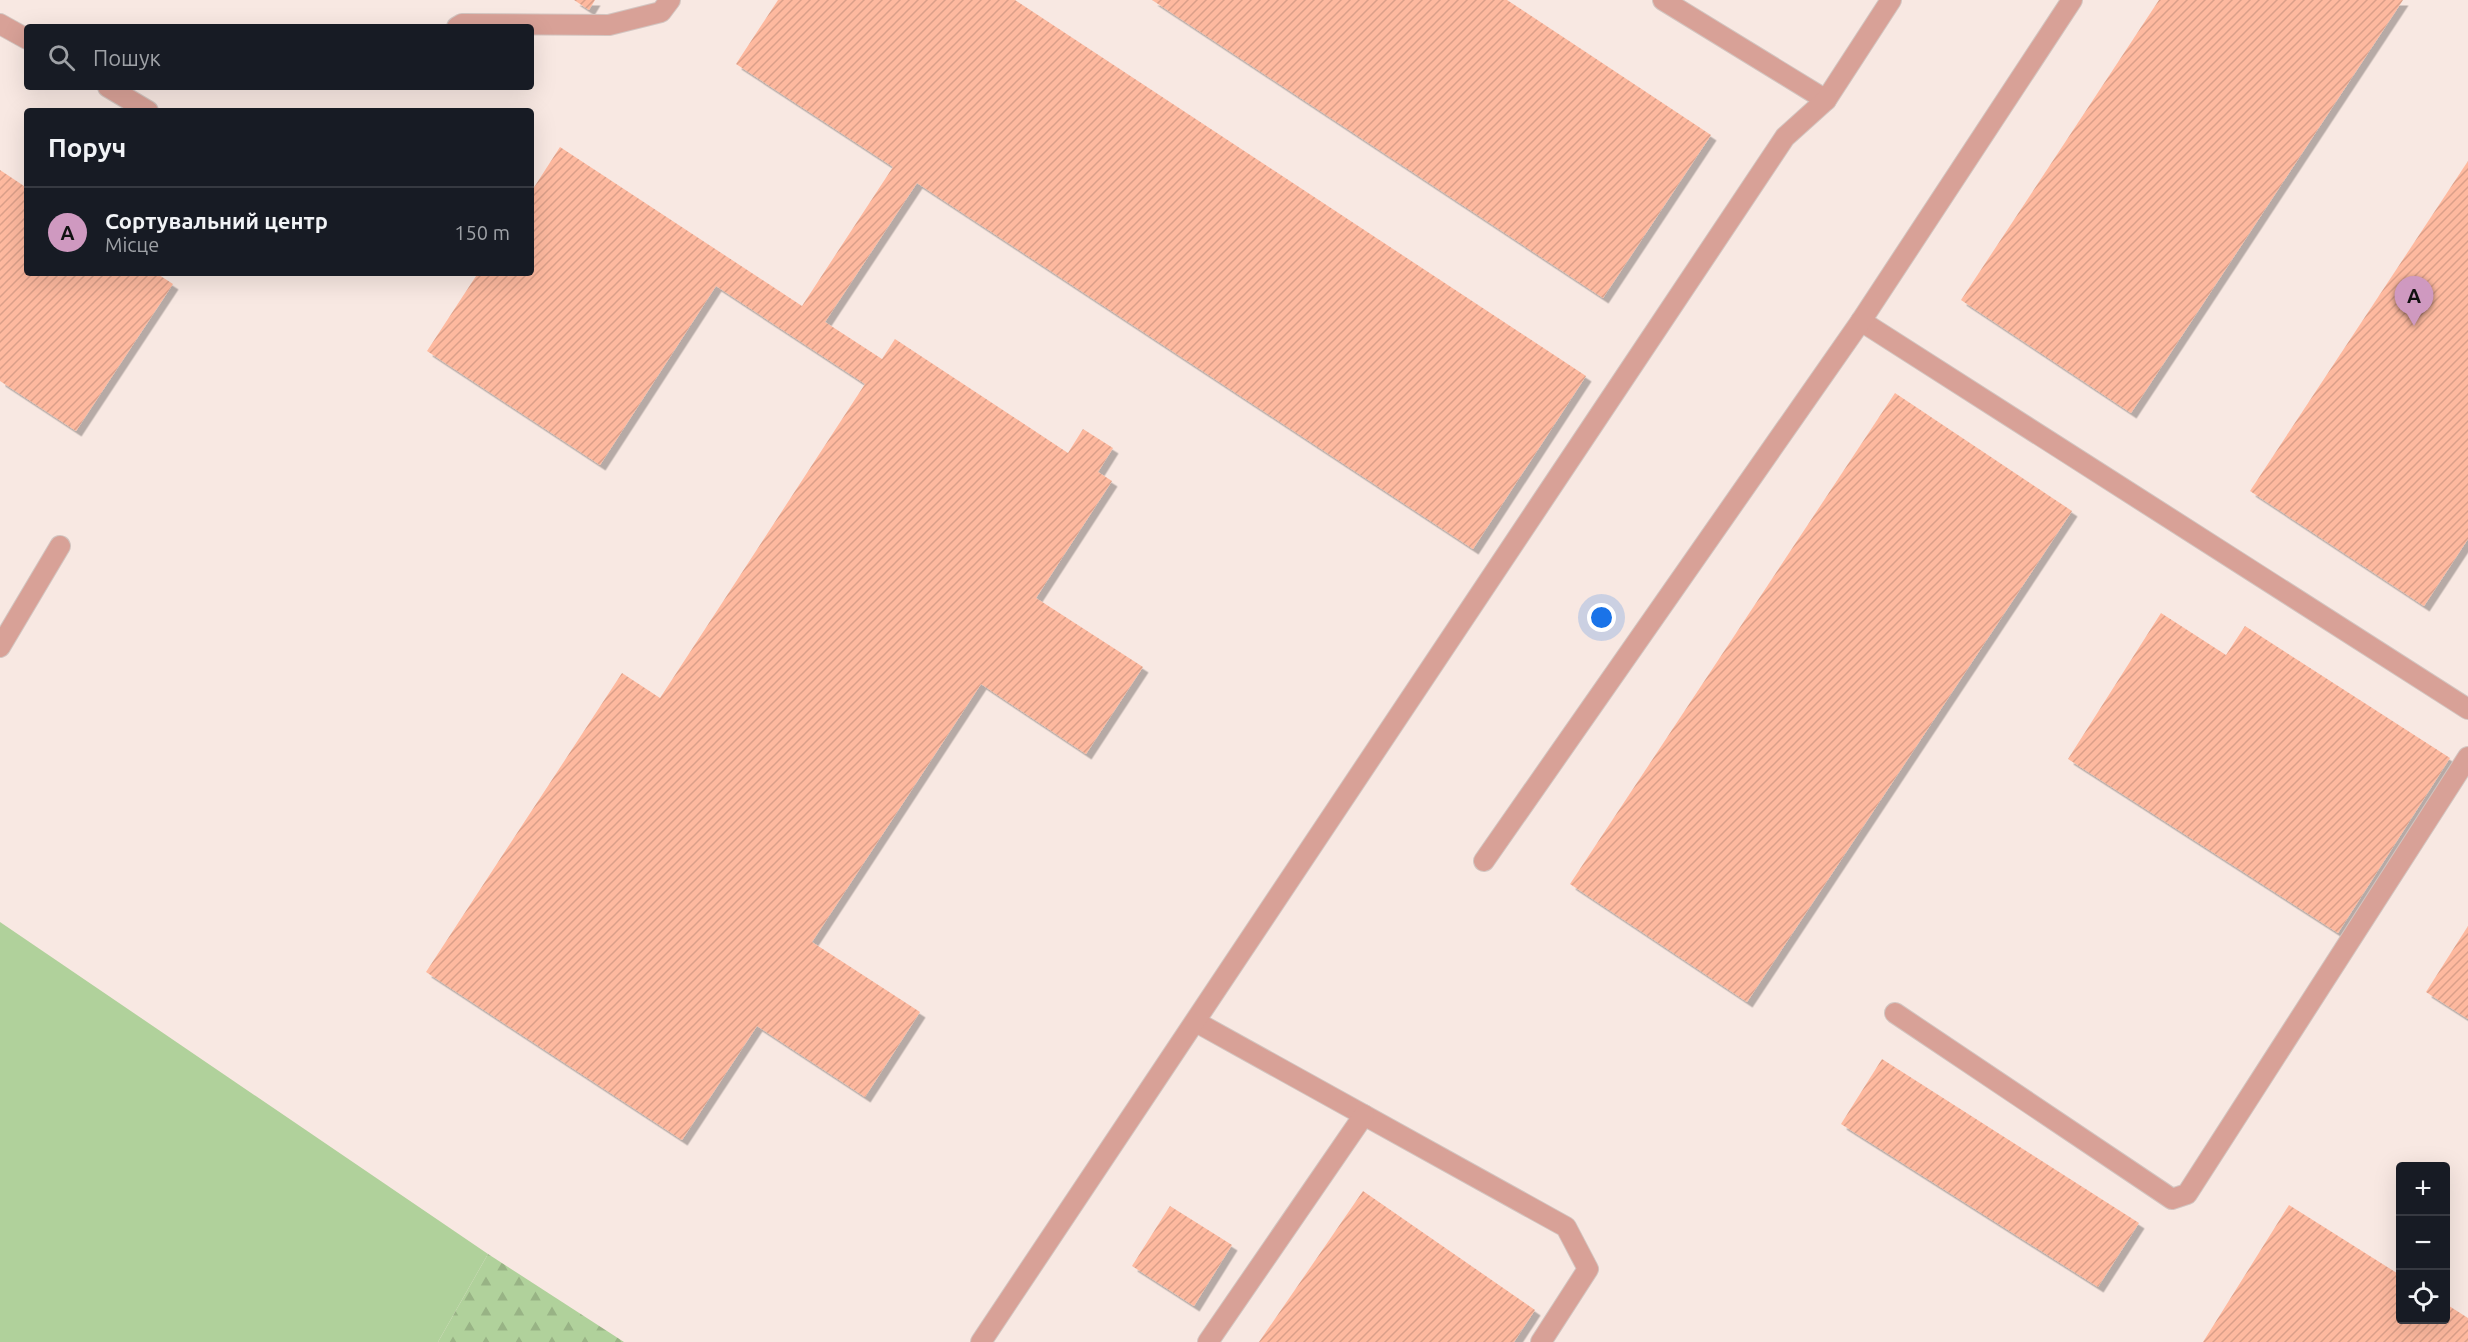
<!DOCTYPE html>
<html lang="uk">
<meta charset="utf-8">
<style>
body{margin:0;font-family:Ubuntu,sans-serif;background:#20242c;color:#f1f3f6}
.controls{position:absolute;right:18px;bottom:18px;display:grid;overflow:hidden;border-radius:6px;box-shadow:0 6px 24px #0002}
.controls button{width:54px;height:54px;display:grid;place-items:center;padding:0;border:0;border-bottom:2px solid #363941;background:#171b24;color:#f1f3f6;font:30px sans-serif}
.you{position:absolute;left:1602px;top:618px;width:21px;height:21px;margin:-15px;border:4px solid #fff;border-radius:50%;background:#1a73e8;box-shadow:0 0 0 9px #1a73e833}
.badge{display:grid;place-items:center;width:39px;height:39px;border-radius:50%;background:#cf99c0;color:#111;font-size:20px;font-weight:700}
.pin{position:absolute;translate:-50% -50px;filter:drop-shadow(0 2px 3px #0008)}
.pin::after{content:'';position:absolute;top:32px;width:21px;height:18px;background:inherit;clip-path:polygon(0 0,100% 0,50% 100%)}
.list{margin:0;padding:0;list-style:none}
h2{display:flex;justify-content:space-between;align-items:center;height:78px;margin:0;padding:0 24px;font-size:26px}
h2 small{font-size:20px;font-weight:400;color:#9ea1a6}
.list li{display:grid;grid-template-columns:39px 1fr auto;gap:18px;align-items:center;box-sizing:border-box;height:90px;padding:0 24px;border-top:2px solid #363941}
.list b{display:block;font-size:22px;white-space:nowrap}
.list p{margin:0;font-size:20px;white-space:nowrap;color:#9ea1a6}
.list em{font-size:20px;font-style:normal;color:#9ea1a6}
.icon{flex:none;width:33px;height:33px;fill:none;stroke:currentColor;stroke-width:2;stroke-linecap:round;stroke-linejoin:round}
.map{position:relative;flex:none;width:2468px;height:1342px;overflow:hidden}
.search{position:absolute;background:#171b24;box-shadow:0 6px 24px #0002;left:24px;top:24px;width:510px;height:66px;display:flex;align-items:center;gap:15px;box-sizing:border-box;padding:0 21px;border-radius:6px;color:#9ea1a6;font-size:22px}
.panel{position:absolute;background:#171b24;box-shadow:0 6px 24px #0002;left:24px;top:108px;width:510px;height:168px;border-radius:6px}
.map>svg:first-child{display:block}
.green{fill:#b0d19b}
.forest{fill:url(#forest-firs)}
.building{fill:url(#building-hatch);filter:url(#shadow)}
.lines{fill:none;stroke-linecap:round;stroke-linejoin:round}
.service-casing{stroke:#d3c5c0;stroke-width:22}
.service{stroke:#d8a197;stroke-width:20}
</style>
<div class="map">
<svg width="2468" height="1342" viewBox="0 0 2468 1342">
<defs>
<pattern id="forest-firs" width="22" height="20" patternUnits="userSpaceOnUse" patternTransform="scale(1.5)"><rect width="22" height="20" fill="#b0d19b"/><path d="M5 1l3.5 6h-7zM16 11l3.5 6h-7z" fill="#98b385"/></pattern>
<pattern id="building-hatch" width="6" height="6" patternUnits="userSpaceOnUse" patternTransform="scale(1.5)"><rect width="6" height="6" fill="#feb99f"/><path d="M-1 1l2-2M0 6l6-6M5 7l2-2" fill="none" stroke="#da9f89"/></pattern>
<filter id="shadow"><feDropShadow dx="5.5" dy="5.5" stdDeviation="0" flood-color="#0004"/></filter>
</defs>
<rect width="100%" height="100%" fill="#f8e8e2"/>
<path class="green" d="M 0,922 L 488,1254 L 438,1342 L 0,1342 Z"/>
<path class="forest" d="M 488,1254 L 624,1342 L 438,1342 Z"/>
<g class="building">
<path d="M 574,0 L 595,0 L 589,10 Z"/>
<path d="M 778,0 L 1015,0 L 1586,376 L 1473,549 L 917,183 L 825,322 L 882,359 L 895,339 L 1068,453 L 1083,429 L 1113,448 L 1098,472 L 1112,481 L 1036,598 L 1143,667 L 1086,754 L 981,684 L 812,942 L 920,1012 L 865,1097 L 757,1026 L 682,1140 L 426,972 L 622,673 L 660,698 L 865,384 L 716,286 L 600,465 L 427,351 L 478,273 L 531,273 L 531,192 L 560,147 L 802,306 L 893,167 L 736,64 Z"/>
<path d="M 1152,0 L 1507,0 L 1711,135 L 1603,298 Z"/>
<path d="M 2159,0 L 2403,0 L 2131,413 L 1961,300 Z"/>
<path d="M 2468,161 L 2468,539 L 2424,606 L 2250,491 Z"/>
<path d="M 0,170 L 27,188 L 27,273 L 156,273 L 173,284 L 76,431 L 0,381 Z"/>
<path d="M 1895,393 L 2072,511 L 1747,1002 L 1570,884 Z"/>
<path d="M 2161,613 L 2226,655 L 2245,626 L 2450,758 L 2338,933 L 2068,759 Z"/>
<path d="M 2468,926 L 2468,1019 L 2426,992 Z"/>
<path d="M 1882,1059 L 2139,1223 L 2098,1287 L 1841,1124 Z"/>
<path d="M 1363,1191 L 1535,1310 L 1514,1342 L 1259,1342 Z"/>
<path d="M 2289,1205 L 2400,1275 L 2400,1320 L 2446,1320 L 2446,1304 L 2468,1318 L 2468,1342 L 2203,1342 Z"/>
<path d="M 1170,1206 L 1232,1245 L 1194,1306 L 1132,1266 Z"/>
</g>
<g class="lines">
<defs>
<g id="service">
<path d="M 1663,0 L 1826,100"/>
<path d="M 0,24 L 27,39"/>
<path d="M 457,27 L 462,24 L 609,25 L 661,12 L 670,0"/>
<path d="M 108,87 L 148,111"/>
<path d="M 1861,321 L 2468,709"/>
<path d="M 0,647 L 60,546"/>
<path d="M 1484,861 L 1861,321 L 2072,0"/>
<path d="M 1895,1013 L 2172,1199 L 2187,1194 L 2468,757"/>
<path d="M 1196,1022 L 1566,1227 L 1588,1269 L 1541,1342"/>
<path d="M 981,1342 L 1785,137 L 1826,100 L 1891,0"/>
<path d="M 1208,1342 L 1364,1115"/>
</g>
</defs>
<use href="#service" class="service-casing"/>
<use href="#service" class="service"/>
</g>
</svg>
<div class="controls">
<button>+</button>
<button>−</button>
<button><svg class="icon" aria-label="locate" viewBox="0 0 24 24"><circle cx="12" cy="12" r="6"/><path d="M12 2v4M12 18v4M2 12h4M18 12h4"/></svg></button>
</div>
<div class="you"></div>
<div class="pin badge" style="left:2414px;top:326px">A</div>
<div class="search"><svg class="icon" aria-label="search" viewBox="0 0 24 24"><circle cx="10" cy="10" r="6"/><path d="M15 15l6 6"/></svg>Пошук</div>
<section class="panel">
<h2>Поруч<small></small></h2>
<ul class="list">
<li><span class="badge">A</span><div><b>Сортувальний центр</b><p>Місце</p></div><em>150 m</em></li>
</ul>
</section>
</div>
